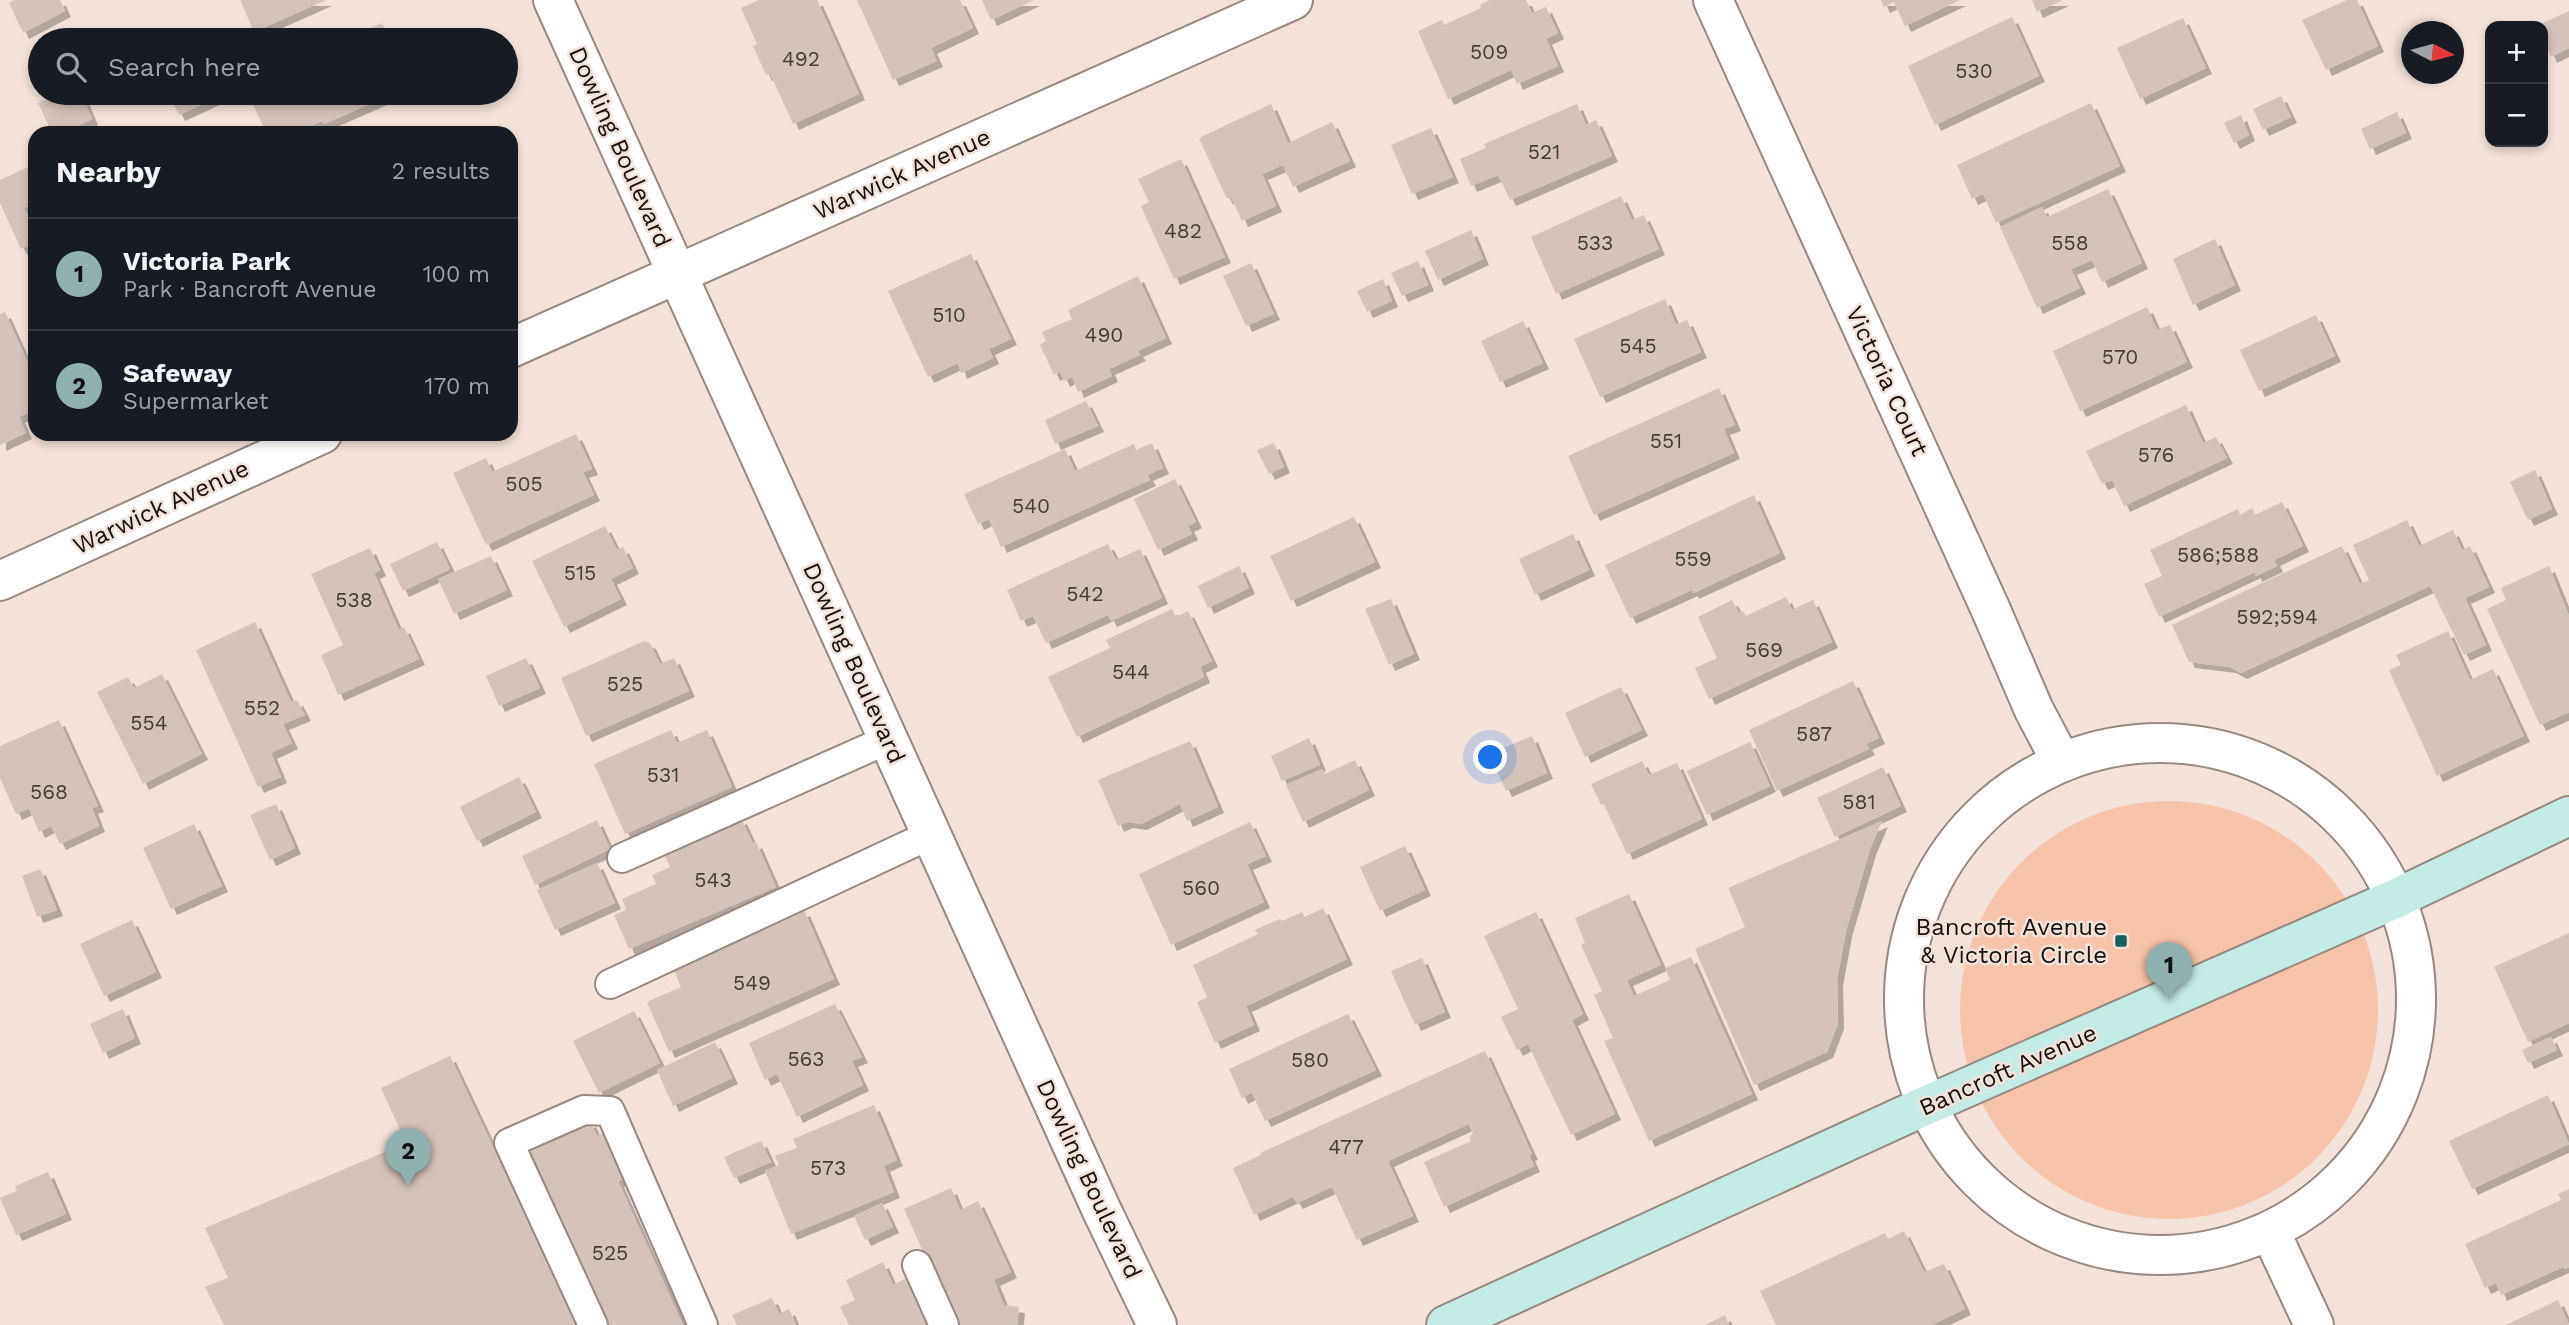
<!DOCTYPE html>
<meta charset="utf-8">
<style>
body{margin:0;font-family:"Work Sans",sans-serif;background:#20242c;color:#f1f3f6}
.controls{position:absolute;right:21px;top:21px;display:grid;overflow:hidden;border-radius:14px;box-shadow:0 4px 10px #0003}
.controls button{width:63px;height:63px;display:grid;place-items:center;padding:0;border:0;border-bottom:2px solid #363941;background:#171b24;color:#f1f3f6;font:35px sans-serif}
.compass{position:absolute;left:2401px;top:21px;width:63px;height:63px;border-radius:50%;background:#171b24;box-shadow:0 4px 10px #0003;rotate:96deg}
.you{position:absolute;left:1491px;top:758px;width:24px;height:24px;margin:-18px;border:5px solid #fff;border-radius:50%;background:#1a73e8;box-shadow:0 0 0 10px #1a73e833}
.badge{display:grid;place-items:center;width:46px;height:46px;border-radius:50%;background:#8fb2b0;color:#111;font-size:23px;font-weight:700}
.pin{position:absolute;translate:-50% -58px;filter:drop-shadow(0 2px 4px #0008)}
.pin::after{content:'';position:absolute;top:37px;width:24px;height:21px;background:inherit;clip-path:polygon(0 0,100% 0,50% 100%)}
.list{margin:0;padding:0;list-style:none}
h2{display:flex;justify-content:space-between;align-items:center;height:91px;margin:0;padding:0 28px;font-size:30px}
h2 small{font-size:23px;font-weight:400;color:#9ea1a6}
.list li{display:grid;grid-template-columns:46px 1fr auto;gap:21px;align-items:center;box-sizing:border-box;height:112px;padding:0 28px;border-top:2px solid #363941}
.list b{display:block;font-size:26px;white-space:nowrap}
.list p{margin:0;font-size:23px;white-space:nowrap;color:#9ea1a6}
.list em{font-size:23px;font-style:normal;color:#9ea1a6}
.icon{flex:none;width:38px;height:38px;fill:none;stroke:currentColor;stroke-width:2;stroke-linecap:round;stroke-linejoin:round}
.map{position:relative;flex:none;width:2569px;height:1325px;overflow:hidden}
.search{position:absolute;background:#171b24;box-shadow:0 4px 10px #0003;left:28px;top:28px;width:490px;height:77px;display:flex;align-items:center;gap:18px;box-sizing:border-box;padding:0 24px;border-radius:38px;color:#9ea1a6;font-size:26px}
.panel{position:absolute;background:#171b24;box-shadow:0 4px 10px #0003;left:28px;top:126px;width:490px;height:315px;border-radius:21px}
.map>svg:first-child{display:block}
.green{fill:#f8c4a9}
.building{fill:#d4c3ba;filter:url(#shadow)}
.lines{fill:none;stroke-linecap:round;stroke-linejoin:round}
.lane-casing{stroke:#978880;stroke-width:32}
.street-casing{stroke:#978880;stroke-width:42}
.secondary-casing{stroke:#978880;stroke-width:42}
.lane{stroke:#fff;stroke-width:28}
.street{stroke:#fff;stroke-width:38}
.secondary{stroke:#c4ece7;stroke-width:38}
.poi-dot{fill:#17635b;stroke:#f3e2d9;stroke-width:2.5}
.labels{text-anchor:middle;stroke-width:5;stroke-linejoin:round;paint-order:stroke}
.number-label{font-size:21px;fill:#463e39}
.street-label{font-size:24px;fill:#16110e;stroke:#f3e2d9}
.poi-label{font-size:24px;fill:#16110e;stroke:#f3e2d9;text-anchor:end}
</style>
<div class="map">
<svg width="2569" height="1325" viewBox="0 0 2569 1325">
<defs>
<filter id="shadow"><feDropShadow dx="6" dy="6" stdDeviation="0" flood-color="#0004"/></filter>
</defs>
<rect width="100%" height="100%" fill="#f3e2d9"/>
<circle class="green" cx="2169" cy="1010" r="209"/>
<g class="building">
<path d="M 15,0 L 60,0 L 65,11 L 23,33 L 9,3 Z"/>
<path d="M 240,0 L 326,0 L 254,32 Z"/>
<path d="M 759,0 L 817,0 L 859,94 L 793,124 L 770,73 L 766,75 L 753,46 L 757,44 L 741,8 Z"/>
<path d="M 857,0 L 960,0 L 973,28 L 931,48 L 937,61 L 893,80 Z"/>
<path d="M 982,0 L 1034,0 L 991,20 Z"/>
<path d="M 1490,0 L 1526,0 L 1532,13 L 1546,7 L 1558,33 L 1546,39 L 1558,66 L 1517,84 L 1511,70 L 1448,99 L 1418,31 L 1442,20 L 1444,25 L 1481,8 L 1480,5 Z"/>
<path d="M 1881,0 L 1960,0 L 1905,26 L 1894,2 L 1884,7 Z"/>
<path d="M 2032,0 L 2063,0 L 2037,12 Z"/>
<path d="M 2347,0 L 2357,0 L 2378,46 L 2326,70 L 2302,20 Z"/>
<path d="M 2569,11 L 2569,48 L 2551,57 L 2543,38 L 2543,26 L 2536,26 Z"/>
<path d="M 2012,17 L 2039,76 L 1935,125 L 1908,66 Z"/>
<path d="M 2183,18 L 2206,68 L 2140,99 L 2117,48 Z"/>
<path d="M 382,23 L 388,37 L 401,31 L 405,40 L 343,40 Z"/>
<path d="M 61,93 L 81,93 L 92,119 L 63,133 L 52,133 L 38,103 Z"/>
<path d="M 168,93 L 227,93 L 179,115 Z"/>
<path d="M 271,93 L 395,93 L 324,124 L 322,121 L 296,133 L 266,133 L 253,104 L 272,95 Z"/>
<path d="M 2281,96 L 2291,117 L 2263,130 L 2253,109 Z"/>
<path d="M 2091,103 L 2120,166 L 1996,223 L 1983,194 L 1972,199 L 1957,165 Z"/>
<path d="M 1271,104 L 1288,143 L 1332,122 L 1350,161 L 1293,187 L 1283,165 L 1262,174 L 1276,206 L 1242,221 L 1231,197 L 1227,199 L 1199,138 Z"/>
<path d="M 1577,104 L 1586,125 L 1596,120 L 1612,156 L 1510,200 L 1498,175 L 1471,186 L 1460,159 L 1486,148 L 1484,144 Z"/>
<path d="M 2397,112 L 2406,133 L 2370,149 L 2361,129 Z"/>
<path d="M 2241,115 L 2249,135 L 2234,143 L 2224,123 Z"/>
<path d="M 1431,128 L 1453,177 L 1412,194 L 1391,145 Z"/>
<path d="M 1181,159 L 1225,257 L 1174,279 L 1141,206 L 1149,202 L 1138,179 Z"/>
<path d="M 35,164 L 35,203 L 24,208 L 35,231 L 35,243 L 21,249 L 0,203 L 0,180 Z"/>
<path d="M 2108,189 L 2142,263 L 2102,282 L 2092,260 L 2071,269 L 2080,288 L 2037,308 L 2000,227 L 2042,207 L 2047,217 Z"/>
<path d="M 1621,196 L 1632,220 L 1644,215 L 1659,249 L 1556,294 L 1531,237 Z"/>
<path d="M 1471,230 L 1483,259 L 1438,280 L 1425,251 Z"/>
<path d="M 2215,239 L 2235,285 L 2193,305 L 2173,259 Z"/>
<path d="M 971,254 L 1011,339 L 989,349 L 993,358 L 961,373 L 958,363 L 928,377 L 888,291 Z"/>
<path d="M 1418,261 L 1428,285 L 1402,296 L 1391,273 Z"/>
<path d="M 1251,263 L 1274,314 L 1246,326 L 1223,276 Z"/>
<path d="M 1138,276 L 1166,338 L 1137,351 L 1140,355 L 1109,369 L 1112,376 L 1078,392 L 1072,377 L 1064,381 L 1060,372 L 1054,375 L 1040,345 L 1046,341 L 1042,332 L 1072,319 L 1068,310 Z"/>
<path d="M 1383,279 L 1392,301 L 1367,312 L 1357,291 Z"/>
<path d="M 1665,299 L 1676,325 L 1687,320 L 1701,352 L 1600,397 L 1574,339 Z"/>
<path d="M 2147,307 L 2157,330 L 2170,325 L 2187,362 L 2080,411 L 2053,351 Z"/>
<path d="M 5,312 L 35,379 L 35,410 L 19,417 L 26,433 L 0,445 L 0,314 Z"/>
<path d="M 2316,315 L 2335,356 L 2259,391 L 2240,350 Z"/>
<path d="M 1523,321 L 1543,363 L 1500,382 L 1481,341 Z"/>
<path d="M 1719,388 L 1735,425 L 1724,429 L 1734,453 L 1594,515 L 1568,456 Z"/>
<path d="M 1086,401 L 1098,426 L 1055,444 L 1045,420 Z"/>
<path d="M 2186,405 L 2203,443 L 2216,437 L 2227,458 L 2124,506 L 2112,480 L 2102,484 L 2086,451 Z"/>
<path d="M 576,434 L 592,469 L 583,472 L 594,495 L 486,545 L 453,473 L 486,458 L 492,472 Z"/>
<path d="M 1152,443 L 1163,468 L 1147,475 L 1150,480 L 1001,547 L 989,519 L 978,524 L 964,494 L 1065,449 L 1075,471 L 1134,444 L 1136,450 Z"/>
<path d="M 1274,443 L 1284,467 L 1269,474 L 1257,450 Z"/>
<path d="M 2535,470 L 2552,509 L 2528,520 L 2510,482 Z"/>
<path d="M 1175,479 L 1196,522 L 1188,526 L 1192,534 L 1158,550 L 1134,499 Z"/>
<path d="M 1754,495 L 1780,553 L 1693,593 L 1692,590 L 1630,618 L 1605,565 Z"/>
<path d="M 2282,502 L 2303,546 L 2274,560 L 2277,566 L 2256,576 L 2255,572 L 2159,617 L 2144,584 L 2162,576 L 2150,550 L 2238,509 L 2240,515 L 2252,508 L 2255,515 Z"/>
<path d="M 1354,517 L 1375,562 L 1291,601 L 1270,556 Z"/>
<path d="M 2407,520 L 2419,546 L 2453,530 L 2462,550 L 2470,546 L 2489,587 L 2465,598 L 2486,645 L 2464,655 L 2430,586 L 2241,673 L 2230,667 L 2189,662 L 2172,625 L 2342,546 L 2360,584 L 2369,580 L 2353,545 Z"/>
<path d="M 605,526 L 617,550 L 623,547 L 633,568 L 611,579 L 621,599 L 564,627 L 532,561 Z"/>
<path d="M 1573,534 L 1589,570 L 1535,595 L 1519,559 Z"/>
<path d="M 437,542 L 450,569 L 403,591 L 390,564 Z"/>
<path d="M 1108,544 L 1116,560 L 1140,549 L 1162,598 L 1111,621 L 1108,615 L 1046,643 L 1033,616 L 1021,621 L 1007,590 Z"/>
<path d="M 370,548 L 380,570 L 374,573 L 399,630 L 404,627 L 419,659 L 338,695 L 321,655 L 343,645 L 311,574 Z"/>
<path d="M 491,556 L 507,590 L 454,614 L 438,579 Z"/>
<path d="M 1239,566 L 1249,588 L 1208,608 L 1198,586 Z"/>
<path d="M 2549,566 L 2569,616 L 2569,712 L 2540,725 L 2487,609 L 2506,600 L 2501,588 Z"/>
<path d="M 1786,597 L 1792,610 L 1813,600 L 1832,642 L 1709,699 L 1695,668 L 1717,658 L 1698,617 L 1732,600 L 1739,613 L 1743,611 L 1746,616 Z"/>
<path d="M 1391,599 L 1414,654 L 1389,665 L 1365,609 Z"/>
<path d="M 1172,609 L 1176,617 L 1188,611 L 1212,661 L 1200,667 L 1204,677 L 1077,737 L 1048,677 L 1110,648 L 1106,640 Z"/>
<path d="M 255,622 L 291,702 L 297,700 L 305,715 L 283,724 L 292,743 L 271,753 L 281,777 L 258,787 L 196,650 Z"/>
<path d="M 2448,631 L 2470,680 L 2493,669 L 2524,736 L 2437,776 L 2389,670 L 2401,665 L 2396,655 Z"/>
<path d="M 644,641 L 650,643 L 660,664 L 674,658 L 689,691 L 586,736 L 561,678 Z"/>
<path d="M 526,658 L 540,688 L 499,706 L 486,676 Z"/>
<path d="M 162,674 L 202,754 L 143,784 L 97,692 L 128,677 L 134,688 Z"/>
<path d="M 1853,681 L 1879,738 L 1866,744 L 1869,749 L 1777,791 L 1749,730 Z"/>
<path d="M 1621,687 L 1642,730 L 1585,757 L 1565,713 Z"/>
<path d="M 59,720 L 98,806 L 92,808 L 99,826 L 60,844 L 51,826 L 39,832 L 29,808 L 16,814 L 0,778 L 0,746 Z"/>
<path d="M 671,730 L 677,743 L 707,730 L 732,787 L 625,834 L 594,764 Z"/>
<path d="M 1532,736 L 1547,773 L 1506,791 L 1489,754 Z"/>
<path d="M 1309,738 L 1320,765 L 1282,781 L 1271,756 Z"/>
<path d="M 1190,741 L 1218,807 L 1187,821 L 1180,804 L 1141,824 L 1127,822 L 1118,826 L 1098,780 Z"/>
<path d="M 1750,742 L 1770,786 L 1707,815 L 1687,771 Z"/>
<path d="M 1355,760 L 1369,790 L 1303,822 L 1286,785 L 1322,769 L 1325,774 Z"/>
<path d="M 1642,761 L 1649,775 L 1677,763 L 1702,819 L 1627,854 L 1604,804 L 1601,805 L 1591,784 Z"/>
<path d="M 1883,767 L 1901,806 L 1835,837 L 1817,798 Z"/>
<path d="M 519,777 L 536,812 L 477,841 L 460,807 Z"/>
<path d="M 276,804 L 295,848 L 270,860 L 250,815 Z"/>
<path d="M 741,818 L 753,844 L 756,842 L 776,887 L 629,949 L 614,915 L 626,910 L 622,899 L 656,884 L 652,875 L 670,867 L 664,853 Z"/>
<path d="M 597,820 L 610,849 L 535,885 L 522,856 Z"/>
<path d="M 1882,821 L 1870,849 L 1846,931 L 1837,980 L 1838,1023 L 1827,1052 L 1754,1085 L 1695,949 L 1745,927 L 1728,888 Z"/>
<path d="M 1250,822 L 1266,856 L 1247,864 L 1264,902 L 1171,945 L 1139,874 Z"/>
<path d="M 194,824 L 222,886 L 171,909 L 143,848 Z"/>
<path d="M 1405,846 L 1425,890 L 1380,911 L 1360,867 Z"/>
<path d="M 597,863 L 615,903 L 555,930 L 537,890 Z"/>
<path d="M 40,869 L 57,910 L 37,917 L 22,876 Z"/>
<path d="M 1629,894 L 1661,965 L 1627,980 L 1634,996 L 1670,980 L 1665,968 L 1691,957 L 1752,1094 L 1649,1141 L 1604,1041 L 1613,1038 L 1594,995 L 1602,991 L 1581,945 L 1585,943 L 1575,918 Z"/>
<path d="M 1323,908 L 1347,959 L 1246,1006 L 1254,1025 L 1215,1043 L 1197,1002 L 1207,997 L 1193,965 L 1258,934 L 1255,930 L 1280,919 L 1282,921 L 1302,912 L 1305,917 Z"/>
<path d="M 804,910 L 834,979 L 669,1052 L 647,1002 L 681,987 L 673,968 Z"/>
<path d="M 1536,912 L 1583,1014 L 1572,1020 L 1615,1114 L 1571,1135 L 1528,1044 L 1517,1050 L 1501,1017 L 1518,1009 L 1484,936 Z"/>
<path d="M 132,920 L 156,972 L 104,996 L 80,944 Z"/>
<path d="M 2569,933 L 2569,1023 L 2528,1042 L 2494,967 Z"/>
<path d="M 1422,958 L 1445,1012 L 1415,1025 L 1391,971 Z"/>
<path d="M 835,1004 L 862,1057 L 852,1061 L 863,1085 L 797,1117 L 777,1074 L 765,1080 L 749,1043 Z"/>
<path d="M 123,1009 L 135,1038 L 103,1053 L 90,1024 Z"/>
<path d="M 634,1011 L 660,1063 L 599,1093 L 573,1041 Z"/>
<path d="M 1348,1014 L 1376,1070 L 1265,1121 L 1252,1093 L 1242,1098 L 1229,1069 Z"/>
<path d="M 2551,1037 L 2557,1050 L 2528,1063 L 2522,1050 Z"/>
<path d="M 715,1042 L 732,1078 L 673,1106 L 657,1070 Z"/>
<path d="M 1485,1051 L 1532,1154 L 1529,1155 L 1534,1166 L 1444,1207 L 1424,1162 L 1471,1141 L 1469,1137 L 1473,1134 L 1469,1124 L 1388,1161 L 1413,1216 L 1357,1240 L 1332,1187 L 1297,1203 L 1293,1197 L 1254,1215 L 1233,1168 L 1261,1155 L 1260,1153 Z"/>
<path d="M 450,1056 L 577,1325 L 224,1325 L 205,1287 L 228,1278 L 205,1228 L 406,1143 L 381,1088 Z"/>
<path d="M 2548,1095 L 2569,1144 L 2472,1189 L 2449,1141 Z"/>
<path d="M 874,1105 L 897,1160 L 884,1166 L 894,1192 L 791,1234 L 765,1171 L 779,1165 L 775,1156 L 797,1148 L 793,1139 Z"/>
<path d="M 590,1121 L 597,1136 L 607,1132 L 627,1177 L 618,1181 L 683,1325 L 603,1325 L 524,1151 Z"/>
<path d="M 761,1141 L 771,1162 L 734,1178 L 724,1157 Z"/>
<path d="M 48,1172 L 66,1214 L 16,1235 L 0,1198 L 17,1191 L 15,1186 Z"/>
<path d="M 951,1188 L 960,1210 L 978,1201 L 1011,1272 L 994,1280 L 1004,1305 L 1019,1307 L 1017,1325 L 956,1325 L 904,1209 Z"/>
<path d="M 2569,1189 L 2569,1267 L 2565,1269 L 2563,1267 L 2501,1295 L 2496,1283 L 2485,1288 L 2465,1244 L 2561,1200 L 2558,1194 Z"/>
<path d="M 882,1203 L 893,1227 L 865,1240 L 854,1216 Z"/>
<path d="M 1904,1231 L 1924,1272 L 1944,1264 L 1965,1309 L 1931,1325 L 1776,1325 L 1760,1291 L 1885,1233 L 1888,1239 Z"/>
<path d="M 883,1262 L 893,1285 L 907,1278 L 929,1325 L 849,1325 L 840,1307 L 855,1300 L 846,1280 Z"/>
<path d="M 772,1298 L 779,1314 L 789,1309 L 796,1325 L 737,1325 L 732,1315 Z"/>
<path d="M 2558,1300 L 2569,1325 L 2506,1325 Z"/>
<path d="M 1725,1315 L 1729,1325 L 1705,1325 Z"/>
</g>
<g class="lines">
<defs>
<g id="lane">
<path d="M 622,858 L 889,739"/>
<path d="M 610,984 L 932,834"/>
<path d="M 917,1265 L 944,1325"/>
<path d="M 593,1325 L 509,1143 L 584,1110 L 610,1111 L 703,1325"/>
</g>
<g id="street">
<path d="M 553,0 L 1102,1211 L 1157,1325"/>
<path d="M 1713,0 L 1990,608 L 2034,710 L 2061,761"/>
<path d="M 511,348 L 1293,0"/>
<path d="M 0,581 L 322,434"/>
<circle cx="2160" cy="999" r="256"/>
<path d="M 2270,1231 L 2314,1325"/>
</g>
<path id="secondary" d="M 1446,1325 L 1927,1105 L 2397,898 L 2569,816"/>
</defs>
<use href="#lane" class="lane-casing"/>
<use href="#street" class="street-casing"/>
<use href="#secondary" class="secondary-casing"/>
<use href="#lane" class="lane"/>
<use href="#street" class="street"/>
<use href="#secondary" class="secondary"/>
</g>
<rect class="poi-dot" x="2114" y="934" width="14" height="14" rx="3.5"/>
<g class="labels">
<g class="number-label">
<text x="1489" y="59">509</text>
<text x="801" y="66">492</text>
<text x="1974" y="78">530</text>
<text x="1544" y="159">521</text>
<text x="1183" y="238">482</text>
<text x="1595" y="250">533</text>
<text x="2070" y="250">558</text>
<text x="949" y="322">510</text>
<text x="1104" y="342">490</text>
<text x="1638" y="353">545</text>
<text x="2120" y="364">570</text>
<text x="1666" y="448">551</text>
<text x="2156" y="462">576</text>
<text x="524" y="491">505</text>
<text x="1031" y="513">540</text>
<text x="2218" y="562">586;588</text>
<text x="1693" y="566">559</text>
<text x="580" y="580">515</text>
<text x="1085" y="601">542</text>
<text x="354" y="607">538</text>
<text x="2277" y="624">592;594</text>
<text x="1764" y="657">569</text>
<text x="1131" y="679">544</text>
<text x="625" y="691">525</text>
<text x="262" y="715">552</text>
<text x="149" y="730">554</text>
<text x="1814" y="741">587</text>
<text x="663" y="782">531</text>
<text x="49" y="799">568</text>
<text x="1859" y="809">581</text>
<text x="713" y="887">543</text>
<text x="1201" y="895">560</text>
<text x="752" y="990">549</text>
<text x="806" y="1066">563</text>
<text x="1310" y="1067">580</text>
<text x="1346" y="1154">477</text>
<text x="828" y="1175">573</text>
<text x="610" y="1260">525</text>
</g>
<g class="street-label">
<text transform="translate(620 147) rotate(66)" y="8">Dowling Boulevard</text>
<text transform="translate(902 174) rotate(-24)" y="8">Warwick Avenue</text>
<text transform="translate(1887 381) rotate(65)" y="8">Victoria Court</text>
<text transform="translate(161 507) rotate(-25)" y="8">Warwick Avenue</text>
<text transform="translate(854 663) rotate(66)" y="8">Dowling Boulevard</text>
<text transform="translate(2008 1070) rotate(-24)" y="8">Bancroft Avenue</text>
<text transform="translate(1089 1179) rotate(65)" y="8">Dowling Boulevard</text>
</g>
<g class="poi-label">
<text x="2107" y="935">Bancroft Avenue<tspan x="2107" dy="28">&amp; Victoria Circle</tspan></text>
</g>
</g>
</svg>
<div class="controls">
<button>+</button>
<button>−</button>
</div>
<svg class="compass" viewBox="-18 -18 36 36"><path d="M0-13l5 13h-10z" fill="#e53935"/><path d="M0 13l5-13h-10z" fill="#9ea1a6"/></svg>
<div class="you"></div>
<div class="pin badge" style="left:2169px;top:1000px">1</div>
<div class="pin badge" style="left:408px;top:1186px">2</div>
<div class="search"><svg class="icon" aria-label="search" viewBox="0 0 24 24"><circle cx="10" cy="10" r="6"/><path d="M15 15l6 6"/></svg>Search here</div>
<section class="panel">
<h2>Nearby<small>2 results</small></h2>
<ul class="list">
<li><span class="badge">1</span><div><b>Victoria Park</b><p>Park · Bancroft Avenue</p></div><em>100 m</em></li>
<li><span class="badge">2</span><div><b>Safeway</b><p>Supermarket</p></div><em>170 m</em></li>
</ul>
</section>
</div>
